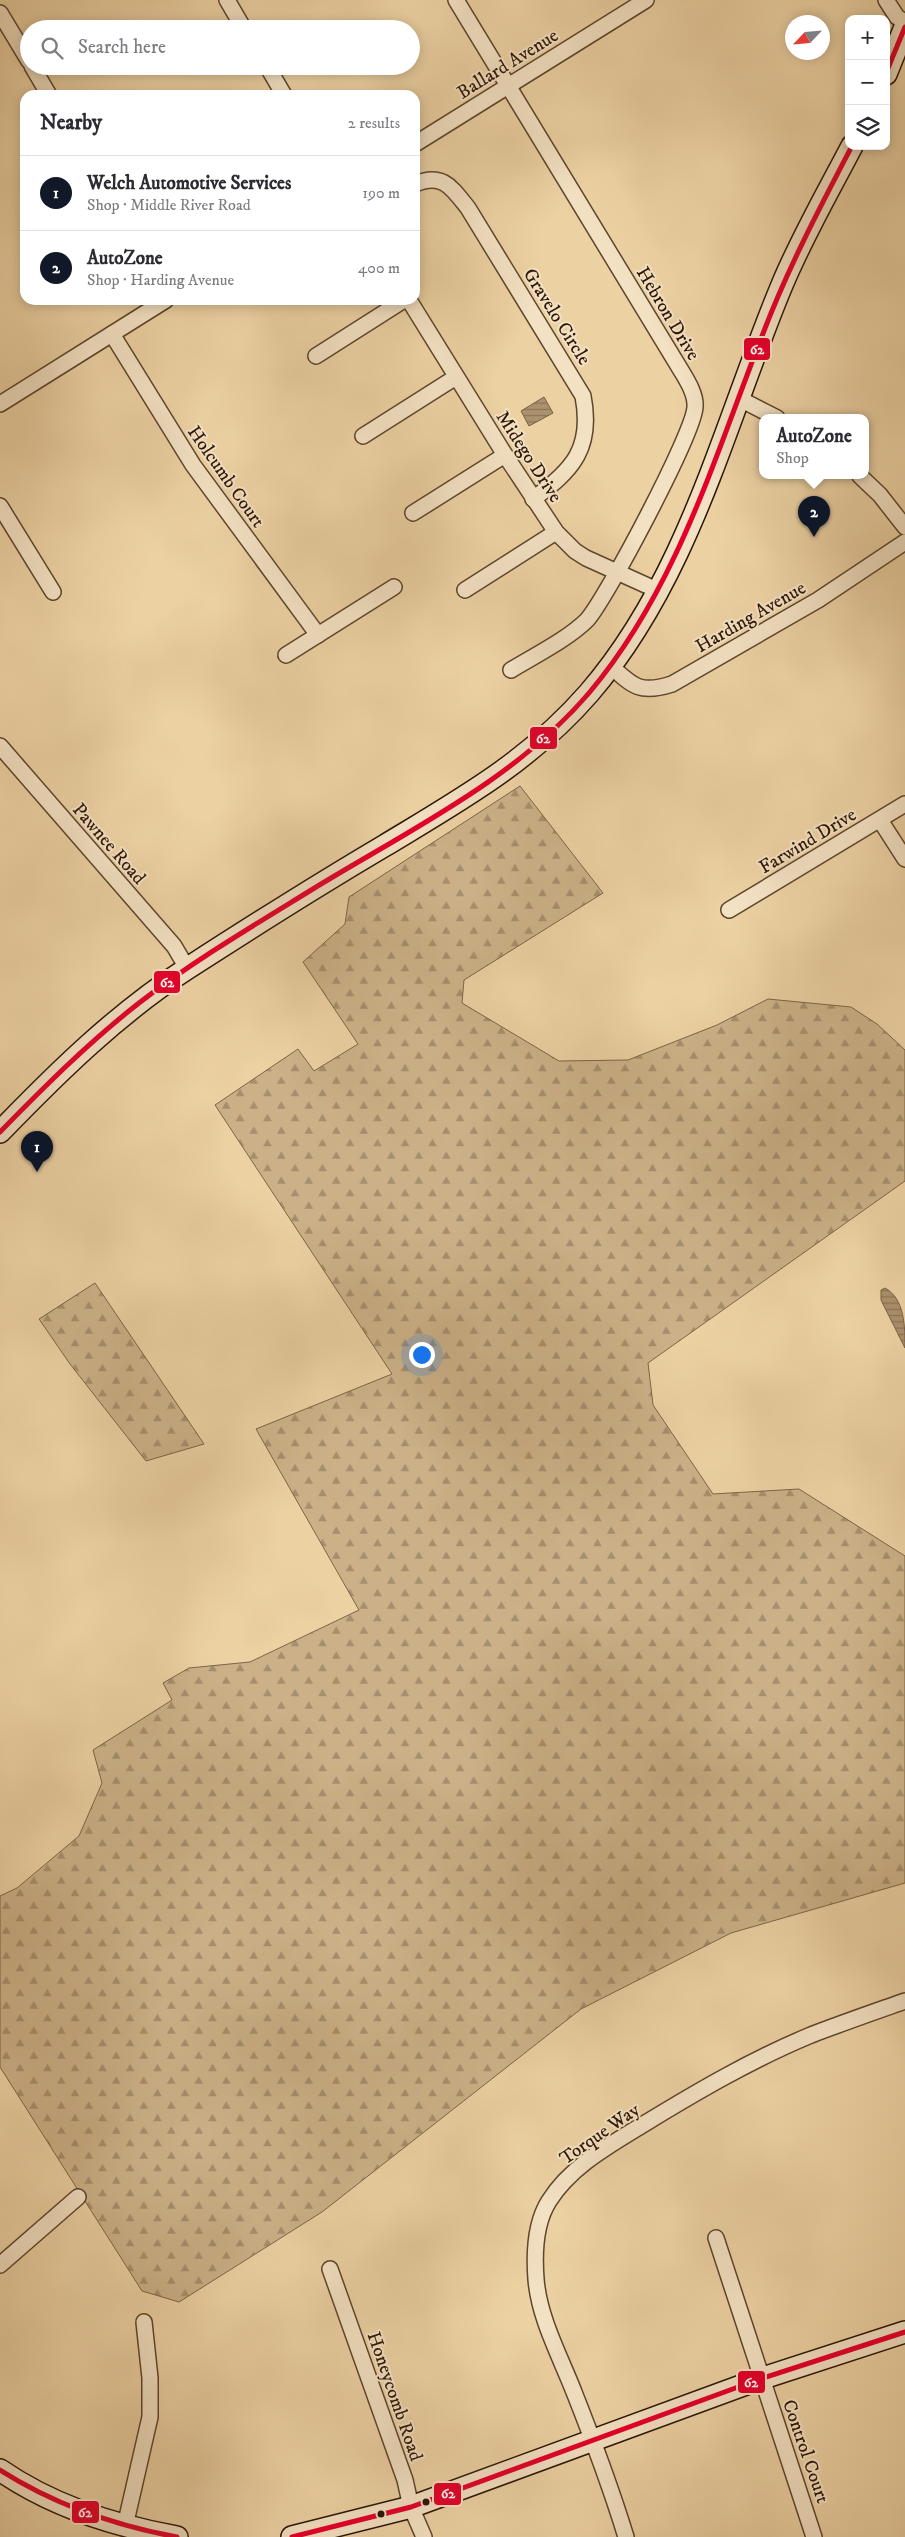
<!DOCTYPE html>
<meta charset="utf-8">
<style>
body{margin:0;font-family:"IM FELL DW Pica",serif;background:#f7f7f7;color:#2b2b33}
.controls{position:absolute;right:15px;top:15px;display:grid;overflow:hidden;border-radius:10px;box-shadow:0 2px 12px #0003}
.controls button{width:45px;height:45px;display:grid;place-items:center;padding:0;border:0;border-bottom:1px solid #e1e1e2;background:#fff;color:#2b2b33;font:25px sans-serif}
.compass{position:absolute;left:785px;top:15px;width:45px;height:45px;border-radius:50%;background:#fff;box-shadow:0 2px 12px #0003;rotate:244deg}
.you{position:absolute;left:421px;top:1354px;width:18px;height:18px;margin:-12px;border:4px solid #fff;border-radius:50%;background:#1a73e8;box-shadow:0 0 0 8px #1a73e833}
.badge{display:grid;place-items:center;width:32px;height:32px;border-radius:50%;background:#111827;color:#fff;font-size:16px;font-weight:700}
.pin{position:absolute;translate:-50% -41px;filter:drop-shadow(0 1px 2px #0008)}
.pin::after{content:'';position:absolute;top:26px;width:18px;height:15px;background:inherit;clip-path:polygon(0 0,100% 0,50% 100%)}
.popup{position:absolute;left:759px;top:414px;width:110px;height:65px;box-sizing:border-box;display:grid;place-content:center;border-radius:10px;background:#fff;filter:drop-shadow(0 1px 4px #0005);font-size:16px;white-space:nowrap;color:#7c7c81}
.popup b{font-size:19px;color:#2b2b33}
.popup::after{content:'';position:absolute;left:50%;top:100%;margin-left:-10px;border:10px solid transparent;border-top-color:#fff}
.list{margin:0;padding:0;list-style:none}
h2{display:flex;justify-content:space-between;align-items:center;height:65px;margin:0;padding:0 20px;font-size:21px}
h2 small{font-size:16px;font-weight:400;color:#7c7c81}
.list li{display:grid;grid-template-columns:32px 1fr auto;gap:15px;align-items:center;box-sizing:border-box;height:75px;padding:0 20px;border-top:1px solid #e1e1e2}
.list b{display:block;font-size:19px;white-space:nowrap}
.list p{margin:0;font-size:16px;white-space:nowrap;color:#7c7c81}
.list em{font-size:16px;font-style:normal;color:#7c7c81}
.icon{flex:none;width:28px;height:28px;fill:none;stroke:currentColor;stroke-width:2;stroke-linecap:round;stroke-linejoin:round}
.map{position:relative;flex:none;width:905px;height:2537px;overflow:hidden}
.search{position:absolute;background:#fff;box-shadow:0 2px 12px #0003;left:20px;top:20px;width:400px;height:55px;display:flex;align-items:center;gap:12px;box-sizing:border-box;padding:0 18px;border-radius:28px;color:#7c7c81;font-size:19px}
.panel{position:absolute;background:#fff;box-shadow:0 2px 12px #0003;left:20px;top:90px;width:400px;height:215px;border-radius:15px}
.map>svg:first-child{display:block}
.forest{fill:url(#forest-firs);stroke:#7c6446}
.water{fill:url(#water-rules);stroke:#796043}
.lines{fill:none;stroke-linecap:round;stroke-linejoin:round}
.street-casing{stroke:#5d452c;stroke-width:18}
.secondary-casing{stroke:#2d1605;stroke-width:24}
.street{stroke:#f3e1c3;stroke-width:15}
.secondary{stroke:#f3e1c3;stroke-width:21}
.bus-1-casing{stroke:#f3e1c3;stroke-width:9}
.bus-1{stroke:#e4002b;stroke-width:5}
.bus-dot{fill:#2d1605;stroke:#f3e1c3;stroke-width:2}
.labels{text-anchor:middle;stroke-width:4;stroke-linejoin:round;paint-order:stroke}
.street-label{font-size:19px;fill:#2d1605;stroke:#f3e1c3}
.line-badge{stroke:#f3e1c3;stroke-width:2}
.badge-label{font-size:14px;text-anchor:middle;font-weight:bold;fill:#fff}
</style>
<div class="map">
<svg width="905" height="2537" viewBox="0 0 905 2537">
<defs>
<pattern id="forest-firs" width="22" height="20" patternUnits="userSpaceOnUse" patternTransform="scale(1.25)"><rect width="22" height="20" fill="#ccb188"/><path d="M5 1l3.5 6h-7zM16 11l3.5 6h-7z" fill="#a68f6d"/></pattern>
<pattern id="water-rules" width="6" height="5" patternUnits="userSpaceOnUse" patternTransform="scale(1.25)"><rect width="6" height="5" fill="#ab916d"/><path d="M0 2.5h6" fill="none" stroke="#8c7558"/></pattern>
</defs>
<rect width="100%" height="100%" fill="#ecd1a3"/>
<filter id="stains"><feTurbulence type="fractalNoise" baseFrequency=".004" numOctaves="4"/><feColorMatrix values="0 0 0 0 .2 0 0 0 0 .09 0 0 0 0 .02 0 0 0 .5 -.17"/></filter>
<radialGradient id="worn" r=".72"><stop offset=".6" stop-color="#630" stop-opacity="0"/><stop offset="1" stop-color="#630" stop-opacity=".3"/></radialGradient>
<g class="forest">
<path d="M 520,786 L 603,893 L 464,980 L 462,1003 L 559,1061 L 628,1060 L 717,1025 L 768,999 L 851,1007 L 877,1024 L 905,1050 L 905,1181 L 648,1363 L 653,1405 L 713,1494 L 799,1489 L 905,1556 L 905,1883 L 731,1933 L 581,2009 L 322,2212 L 179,2302 L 142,2291 L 0,2067 L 0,1896 L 17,1888 L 79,1836 L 102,1783 L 93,1750 L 172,1700 L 163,1683 L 189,1668 L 250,1662 L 359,1610 L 256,1429 L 392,1374 L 215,1105 L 298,1049 L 314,1071 L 358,1044 L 303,962 L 345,924 L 349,897 Z"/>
<path d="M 95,1283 L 204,1444 L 146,1461 L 70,1364 L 39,1319 Z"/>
</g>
<g class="water">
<path d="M 544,397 L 553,413 L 529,426 L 521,411 Z"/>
<path d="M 885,1288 C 905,1299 905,1327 905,1348 L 881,1300 L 881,1290 Z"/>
</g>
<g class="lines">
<defs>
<g id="street">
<path d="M 227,0 L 244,29"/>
<path d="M 456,0 L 682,372 C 688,382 696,395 695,407 C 694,433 606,599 587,620 C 568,639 534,656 511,670"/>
<path d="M 886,0 L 897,17 L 905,22"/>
<path d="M 0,13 L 29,61"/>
<path d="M 32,66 L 49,95"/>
<path d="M 267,66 L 284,95"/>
<path d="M 415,144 L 646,0"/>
<path d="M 415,184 C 443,172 452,188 468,208 L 583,396 C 593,448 573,470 533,499"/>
<path d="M 409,300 L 505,455 L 556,532 L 575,551 L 586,558 L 659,591"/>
<path d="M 112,334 L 193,465 L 318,635"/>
<path d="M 316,356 L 404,300"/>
<path d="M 738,398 L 777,418"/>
<path d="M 0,404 L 166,300"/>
<path d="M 363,436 L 456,377"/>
<path d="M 860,476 L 880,495 L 905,527"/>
<path d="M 0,506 L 53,592"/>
<path d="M 413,513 L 505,455"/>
<path d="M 465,590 L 556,532"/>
<path d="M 286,655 L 394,587"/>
<path d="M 611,666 C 633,687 641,694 672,684 L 818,600 L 905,542"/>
<path d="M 0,746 L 174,946 L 187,968"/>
<path d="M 880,820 L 905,859"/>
<path d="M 729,910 L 905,804"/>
<path d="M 716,2238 L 814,2537"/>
<path d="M 0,2265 L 78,2197"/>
<path d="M 330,2269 L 405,2480 L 411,2507 L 424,2537"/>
<path d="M 125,2526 L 150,2417 L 150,2378 L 144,2322"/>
<path d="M 626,2537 C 611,2488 593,2440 574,2392 C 560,2356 539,2318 536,2279 C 534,2253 535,2223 549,2201 C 571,2166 610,2145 644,2124 C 698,2091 753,2059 811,2035 C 842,2023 874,2012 905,2001"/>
</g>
<g id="secondary">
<path d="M 886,74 L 905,27"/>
<path d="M 0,1132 C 58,1072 118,1013 188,968 C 253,926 318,885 384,846 C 460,800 529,762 589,693 C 689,577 724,424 782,285 C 802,237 828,192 852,146"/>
<path d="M 0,2470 C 52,2506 115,2526 177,2537"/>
<path d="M 292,2537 L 411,2507 L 760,2379 L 905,2332"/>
</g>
</defs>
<use href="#street" class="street-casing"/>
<use href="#secondary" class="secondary-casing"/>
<use href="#street" class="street"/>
<use href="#secondary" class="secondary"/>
<defs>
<g id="bus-1">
<path d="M 886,73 L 905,27"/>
<path d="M 0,1132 C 44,1087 89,1042 139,1003 C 192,962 251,927 308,892 C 405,832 514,781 589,693 C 676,590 714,459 762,336 C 787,270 819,209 852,146"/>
<path d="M 0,2470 C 55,2505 113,2525 177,2537"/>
<path d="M 292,2537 L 411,2507 L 760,2379 L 905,2332"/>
</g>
</defs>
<use href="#bus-1" class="bus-1-casing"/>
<use href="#bus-1" class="bus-1"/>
</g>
<g class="bus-dot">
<circle cx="426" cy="2502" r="4.5"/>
<circle cx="381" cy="2514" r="4.5"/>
</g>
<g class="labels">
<g class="street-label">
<text transform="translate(507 63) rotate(-32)" y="7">Ballard Avenue</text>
<text transform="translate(669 313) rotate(59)" y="7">Hebron Drive</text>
<text transform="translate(558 316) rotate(58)" y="7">Gravelo Circle</text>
<text transform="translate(530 456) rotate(57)" y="7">Midego Drive</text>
<text transform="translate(227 476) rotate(55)" y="7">Holcumb Court</text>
<text transform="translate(750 616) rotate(-30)" y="7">Harding Avenue</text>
<text transform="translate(807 840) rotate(-31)" y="7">Farwind Drive</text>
<text transform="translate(110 843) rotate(49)" y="7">Pawnee Road</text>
<text transform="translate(599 2133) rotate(-35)" y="7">Torque Way</text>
<text transform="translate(396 2396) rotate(71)" y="7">Honeycomb Road</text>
<text transform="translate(807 2451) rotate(71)" y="7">Control Court</text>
</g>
</g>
<g class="line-badge">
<rect x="743" y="337" width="28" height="24" rx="5" fill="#e4002b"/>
<rect x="529" y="726" width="29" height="24" rx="5" fill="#e4002b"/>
<rect x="153" y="970" width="28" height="24" rx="5" fill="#e4002b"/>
<rect x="737" y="2370" width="29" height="24" rx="5" fill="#e4002b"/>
<rect x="433" y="2482" width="29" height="24" rx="5" fill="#e4002b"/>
<rect x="71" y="2500" width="29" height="24" rx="5" fill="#e4002b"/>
</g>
<g class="badge-label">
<text x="757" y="354">62</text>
<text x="543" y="743">62</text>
<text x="167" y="987">62</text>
<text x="751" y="2387">62</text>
<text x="448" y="2498">62</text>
<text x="85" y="2517">62</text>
</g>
<rect width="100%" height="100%" filter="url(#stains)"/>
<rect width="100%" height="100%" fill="url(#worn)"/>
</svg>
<div class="controls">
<button>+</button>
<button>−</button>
<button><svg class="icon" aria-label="layers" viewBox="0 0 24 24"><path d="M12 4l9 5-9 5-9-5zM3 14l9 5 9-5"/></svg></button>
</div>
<svg class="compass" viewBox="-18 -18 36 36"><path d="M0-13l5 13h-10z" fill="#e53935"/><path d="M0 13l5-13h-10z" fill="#7c7c81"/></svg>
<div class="you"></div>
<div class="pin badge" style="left:37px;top:1172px">1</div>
<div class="pin badge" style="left:814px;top:537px">2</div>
<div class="popup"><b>AutoZone</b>Shop</div>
<div class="search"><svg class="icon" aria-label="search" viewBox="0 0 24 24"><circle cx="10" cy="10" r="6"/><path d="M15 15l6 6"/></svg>Search here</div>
<section class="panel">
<h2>Nearby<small>2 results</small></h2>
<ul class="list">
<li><span class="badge">1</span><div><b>Welch Automotive Services</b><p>Shop · Middle River Road</p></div><em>190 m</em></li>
<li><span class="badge">2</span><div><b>AutoZone</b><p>Shop · Harding Avenue</p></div><em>400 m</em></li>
</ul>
</section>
</div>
